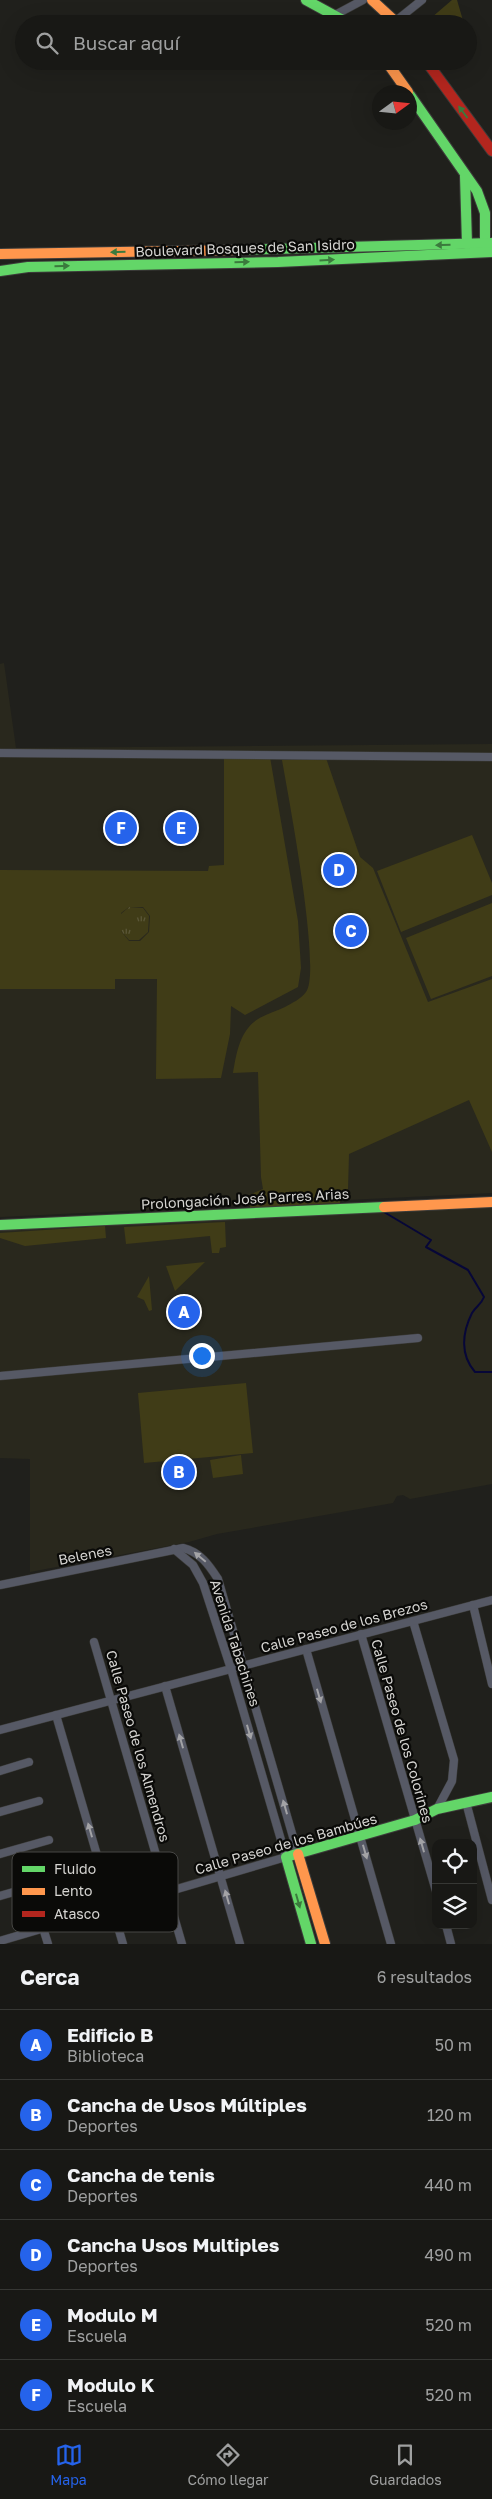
<!DOCTYPE html>
<html lang="es">
<meta charset="utf-8">
<style>
body{margin:0;font-family:"Golos Text",sans-serif;background:#252522;color:#f1f3f6}
.controls{position:absolute;right:15px;bottom:15px;display:grid;overflow:hidden;border-radius:10px;box-shadow:0 5px 20px #0002}
.controls button{width:45px;height:45px;display:grid;place-items:center;padding:0;border:0;border-bottom:1px solid #363734;background:#181815;color:#f1f3f6;font:25px sans-serif}
.compass{position:absolute;left:372px;top:85px;width:45px;height:45px;border-radius:50%;background:#181815;box-shadow:0 5px 20px #0002;rotate:75deg}
.you{position:absolute;left:201px;top:1355px;width:18px;height:18px;margin:-12px;border:4px solid #fff;border-radius:50%;background:#1a73e8;box-shadow:0 0 0 8px #1a73e833}
.badge{display:grid;place-items:center;width:32px;height:32px;border-radius:50%;background:#2563eb;color:#fff;font-size:16px;font-weight:700}
.pin{position:absolute;translate:-50% -50%;border:2px solid #fff;box-shadow:0 1px 5px #0006}
.list{margin:0;padding:0;list-style:none}
h2{display:flex;justify-content:space-between;align-items:center;height:65px;margin:0;padding:0 20px;font-size:21px}
h2 small{font-size:16px;font-weight:400;color:#9fa0a0}
.list li{display:grid;grid-template-columns:32px 1fr auto;gap:15px;align-items:center;box-sizing:border-box;height:70px;padding:0 20px;border-top:1px solid #363734}
.list b{display:block;font-size:19px;white-space:nowrap}
.list p{margin:0;font-size:16px;white-space:nowrap;color:#9fa0a0}
.list em{font-size:16px;font-style:normal;color:#9fa0a0}
.icon{flex:none;width:28px;height:28px;fill:none;stroke:currentColor;stroke-width:2;stroke-linecap:round;stroke-linejoin:round}
.map{position:relative;flex:none;width:492px;height:1944px;overflow:hidden}
.search{position:absolute;background:#181815;box-shadow:0 5px 20px #0002;left:15px;right:15px;top:15px;height:55px;display:flex;align-items:center;gap:12px;box-sizing:border-box;padding:0 18px;border-radius:28px;color:#9fa0a0;font-size:19px}
.sheet{height:485px;background:#181815}
nav{display:flex;justify-content:space-around;align-items:center;box-sizing:border-box;height:70px;border-top:1px solid #363734;background:#181815;font-size:14px;color:#9fa0a0}
nav a{display:grid;justify-items:center;gap:2px}
nav .on{color:#2563eb}
.map>svg:first-child{display:block}
.built{fill:#29281d}
.grass{fill:url(#grass-tufts)}
.park{fill:#403c17;fill-rule:evenodd}
.lines{fill:none;stroke-linecap:round;stroke-linejoin:round}
.stream{stroke:#070738;stroke-width:2}
.street-casing{stroke:#3c3c3a;stroke-width:9}
.fast-casing{stroke:#3c3c3a;stroke-width:12}
.slow-casing{stroke:#3c3c3a;stroke-width:12}
.jam-casing{stroke:#3c3c3a;stroke-width:12}
.street{stroke:#565965;stroke-width:8}
.fast{stroke:#63d668;stroke-width:10}
.slow{stroke:#ff974d;stroke-width:10}
.jam{stroke:#b3261e;stroke-width:10}
.oneway{fill:#3b7a3d}
.oneway2{fill:#a3a3a6}
.labels{text-anchor:middle;stroke-width:4.5;stroke-linejoin:round;paint-order:stroke}
.street-label{font-size:14px;fill:#d6d5d2;stroke:#0a0a08}
.key{fill:#0a0a08;stroke:#474745;stroke-width:1}
.key-label{font-size:14px;fill:#d6d5d2}
</style>
<div class="map">
<svg width="492" height="1944" viewBox="0 0 492 1944">
<defs>
<pattern id="grass-tufts" width="24" height="20" patternUnits="userSpaceOnUse" patternTransform="scale(1.25)"><rect width="24" height="20" fill="#403c17"/><path d="M3 7l-1-3M5 7V3M7 7l1-3M15 17l-1-3M17 17v-4M19 17l1-3" fill="none" stroke="#5b5738"/></pattern>
</defs>
<rect width="100%" height="100%" fill="#20201c"/>
<g class="built">
<path d="M 4,663 L 16,748 L 492,744 L 492,1193 L 0,1217 L 0,664 Z"/>
<path d="M 492,1204 L 492,1484 L 410,1499 L 403,1495 L 397,1496 L 393,1503 L 217,1534 L 189,1542 L 30,1572 L 30,1459 L 0,1458 L 0,1230 Z"/>
</g>
<path class="grass" d="M 129,907 L 143,908 L 149,916 L 148,932 L 139,940 L 129,940 L 121,931 L 121,914 Z"/>
<g class="park">
<path d="M 452,0 L 457,0 L 464,24 L 424,24 Z"/>
<path d="M 224,757 L 270,757 L 298,921 L 301,968 L 298,987 L 245,1015 L 231,1006 L 230,1034 L 221,1078 L 156,1079 L 157,979 L 115,979 L 115,989 L 0,989 L 0,870 L 208,871 L 209,866 L 224,865 ZM 129,907 L 143,907 L 150,916 L 149,932 L 140,941 L 129,941 L 121,931 L 121,913 Z"/>
<path d="M 326,758 L 360,857 L 373,868 L 428,1002 L 492,979 L 492,1152 L 469,1100 L 349,1154 L 348,1189 L 342,1195 L 340,1203 L 250,1208 L 249,1195 L 263,1189 L 261,1177 L 258,1072 L 233,1073 C 236,1056 239,1034 254,1022 C 262,1015 275,1012 285,1007 C 292,1003 301,999 306,992 C 322,972 288,794 282,760 Z"/>
<path d="M 472,835 L 492,883 L 492,895 L 401,932 L 377,871 Z"/>
<path d="M 492,903 L 492,976 L 431,999 L 406,938 Z"/>
<path d="M 225,1222 L 226,1247 L 220,1248 L 219,1253 L 212,1253 L 210,1236 L 126,1244 L 124,1227 Z"/>
<path d="M 105,1226 L 106,1238 L 25,1246 L 0,1238 L 0,1233 Z"/>
<path d="M 205,1262 L 175,1291 L 166,1266 Z"/>
<path d="M 149,1276 L 152,1310 L 149,1311 L 144,1300 L 137,1297 Z"/>
<path d="M 246,1383 L 253,1453 L 144,1463 L 138,1393 Z"/>
<path d="M 241,1455 L 243,1474 L 213,1478 L 210,1460 Z"/>
<path d="M 193,1460 L 195,1479 L 164,1483 L 162,1464 Z"/>
</g>
<g class="lines">
<path class="stream" d="M 384,1212 L 431,1240 L 426,1247 L 468,1270 L 484,1297 C 481,1305 476,1306 472,1313 C 462,1333 460,1355 475,1372 L 492,1372"/>
<defs>
<g id="street">
<path d="M 335,15 L 363,0"/>
<path d="M 392,24 L 422,0"/>
<path d="M 0,753 L 492,757"/>
<path d="M 0,1376 L 418,1338"/>
<path d="M 0,1585 L 183,1548 C 200,1552 209,1565 218,1579 L 298,1854"/>
<path d="M 473,1605 L 492,1684"/>
<path d="M 413,1621 L 454,1760 L 452,1781 L 437,1809"/>
<path d="M 361,1634 L 436,1891"/>
<path d="M 94,1642 L 182,1944"/>
<path d="M 306,1649 L 391,1944"/>
<path d="M 165,1686 L 240,1944"/>
<path d="M 56,1715 L 123,1944"/>
<path d="M 0,1730 L 492,1600"/>
<path d="M 0,1771 L 29,1762"/>
<path d="M 466,1802 L 492,1900"/>
<path d="M 0,1812 L 39,1801"/>
<path d="M 0,1854 L 49,1840"/>
<path d="M 0,1896 L 59,1879"/>
<path d="M 446,1925 L 451,1944"/>
<path d="M 43,1928 L 48,1944"/>
<path d="M 0,1941 L 286,1857 L 231,1669 L 203,1583 L 193,1565 L 174,1549"/>
</g>
<g id="fast">
<path d="M 306,0 L 350,24"/>
<path d="M 410,95 L 477,191 L 485,213 L 485,249"/>
<path d="M 465,176 L 467,244"/>
<path d="M 238,250 L 492,243"/>
<path d="M 0,271 L 28,267 L 278,262 L 492,252"/>
<path d="M 0,1225 L 384,1207"/>
<path d="M 311,1944 L 286,1857 L 415,1820 L 437,1809 L 492,1797"/>
</g>
<g id="slow">
<path d="M 372,0 L 398,24"/>
<path d="M 386,61 L 408,92"/>
<path d="M 0,254 L 238,250"/>
<path d="M 384,1207 L 492,1202"/>
<path d="M 298,1854 L 325,1944"/>
</g>
<path id="jam" d="M 426,61 L 492,151"/>
</defs>
<use href="#street" class="street-casing"/>
<use href="#fast" class="fast-casing"/>
<use href="#slow" class="slow-casing"/>
<use href="#jam" class="jam-casing"/>
<use href="#street" class="street"/>
<use href="#fast" class="fast"/>
<use href="#slow" class="slow"/>
<use href="#jam" class="jam"/>
</g>
<defs><path id="oneway-solid" d="M-6-.8H1V-3.2L6.5 0L1 3.2V.8H-6Z" transform="scale(1.25)"/></defs>
<g class="oneway">
<use href="#oneway-solid" transform="translate(463 112) rotate(-127)"/>
<use href="#oneway-solid" transform="translate(443 245) rotate(179)"/>
<use href="#oneway-solid" transform="translate(118 252) rotate(179)"/>
<use href="#oneway-solid" transform="translate(327 260) rotate(-3)"/>
<use href="#oneway-solid" transform="translate(242 262) rotate(-1)"/>
<use href="#oneway-solid" transform="translate(62 266) rotate(-2)"/>
<use href="#oneway-solid" transform="translate(298 1901) rotate(74)"/>
</g>
<g class="oneway2">
<use href="#oneway-solid" transform="translate(200 1557) rotate(-140)"/>
<use href="#oneway-solid" transform="translate(319 1696) rotate(74)"/>
<use href="#oneway-solid" transform="translate(249 1732) rotate(74)"/>
<use href="#oneway-solid" transform="translate(181 1741) rotate(-106)"/>
<use href="#oneway-solid" transform="translate(285 1807) rotate(-106)"/>
<use href="#oneway-solid" transform="translate(90 1830) rotate(-106)"/>
<use href="#oneway-solid" transform="translate(422 1845) rotate(-106)"/>
<use href="#oneway-solid" transform="translate(365 1852) rotate(74)"/>
<use href="#oneway-solid" transform="translate(227 1897) rotate(-106)"/>
</g>
<g class="labels">
<g class="street-label">
<text transform="translate(245 248) rotate(-2)" y="5">Boulevard Bosques de San Isidro</text>
<text transform="translate(245 1199) rotate(-3)" y="5">Prolongación José Parres Arias</text>
<text transform="translate(85 1555) rotate(-11)" y="5">Belenes</text>
<text transform="translate(344 1626) rotate(-15)" y="5">Calle Paseo de los Brezos</text>
<text transform="translate(235 1643) rotate(72)" y="5">Avenida Tabachines</text>
<text transform="translate(402 1731) rotate(74)" y="5">Calle Paseo de los Colorines</text>
<text transform="translate(138 1746) rotate(74)" y="5">Calle Paseo de los Almendros</text>
<text transform="translate(286 1844) rotate(-16)" y="5">Calle Paseo de los Bambúes</text>
</g>
</g>
<rect x="12" y="1852" width="166" height="80" rx="8" class="key"/>
<rect x="22" y="1866" width="23" height="6" fill="#63d668"/>
<rect x="22" y="1888" width="23" height="7" fill="#ff974d"/>
<rect x="22" y="1911" width="23" height="6" fill="#b3261e"/>
<g class="key-label">
<text x="54" y="1874">Fluido</text>
<text x="54" y="1896">Lento</text>
<text x="54" y="1919">Atasco</text>
</g>
</svg>
<div class="controls">
<button><svg class="icon" aria-label="locate" viewBox="0 0 24 24"><circle cx="12" cy="12" r="6"/><path d="M12 2v4M12 18v4M2 12h4M18 12h4"/></svg></button>
<button><svg class="icon" aria-label="layers" viewBox="0 0 24 24"><path d="M12 4l9 5-9 5-9-5zM3 14l9 5 9-5"/></svg></button>
</div>
<svg class="compass" viewBox="-18 -18 36 36"><path d="M0-13l5 13h-10z" fill="#e53935"/><path d="M0 13l5-13h-10z" fill="#9fa0a0"/></svg>
<div class="you"></div>
<div class="pin badge" style="left:184px;top:1312px">A</div>
<div class="pin badge" style="left:179px;top:1472px">B</div>
<div class="pin badge" style="left:351px;top:931px">C</div>
<div class="pin badge" style="left:339px;top:870px">D</div>
<div class="pin badge" style="left:181px;top:828px">E</div>
<div class="pin badge" style="left:121px;top:828px">F</div>
<div class="search"><svg class="icon" aria-label="search" viewBox="0 0 24 24"><circle cx="10" cy="10" r="6"/><path d="M15 15l6 6"/></svg>Buscar aquí</div>
</div>
<section class="sheet">
<h2>Cerca<small>6 resultados</small></h2>
<ul class="list">
<li><span class="badge">A</span><div><b>Edificio B</b><p>Biblioteca</p></div><em>50 m</em></li>
<li><span class="badge">B</span><div><b>Cancha de Usos Múltiples</b><p>Deportes</p></div><em>120 m</em></li>
<li><span class="badge">C</span><div><b>Cancha de tenis</b><p>Deportes</p></div><em>440 m</em></li>
<li><span class="badge">D</span><div><b>Cancha Usos Multiples</b><p>Deportes</p></div><em>490 m</em></li>
<li><span class="badge">E</span><div><b>Modulo M</b><p>Escuela</p></div><em>520 m</em></li>
<li><span class="badge">F</span><div><b>Modulo K</b><p>Escuela</p></div><em>520 m</em></li>
</ul>
</section>
<nav>
<a class="on"><svg class="icon" aria-label="map" viewBox="0 0 24 24"><path d="M3 6l6-2 6 2 6-2v14l-6 2-6-2-6 2zM9 4v14M15 6v14"/></svg>Mapa</a>
<a><svg class="icon" aria-label="directions" viewBox="0 0 24 24"><path d="M12 3l9 9-9 9-9-9zM9 14v-3h6M13 9l2 2-2 2"/></svg>Cómo llegar</a>
<a><svg class="icon" aria-label="saved" viewBox="0 0 24 24"><path d="M7 4h10v16l-5-4-5 4z"/></svg>Guardados</a>
</nav>
